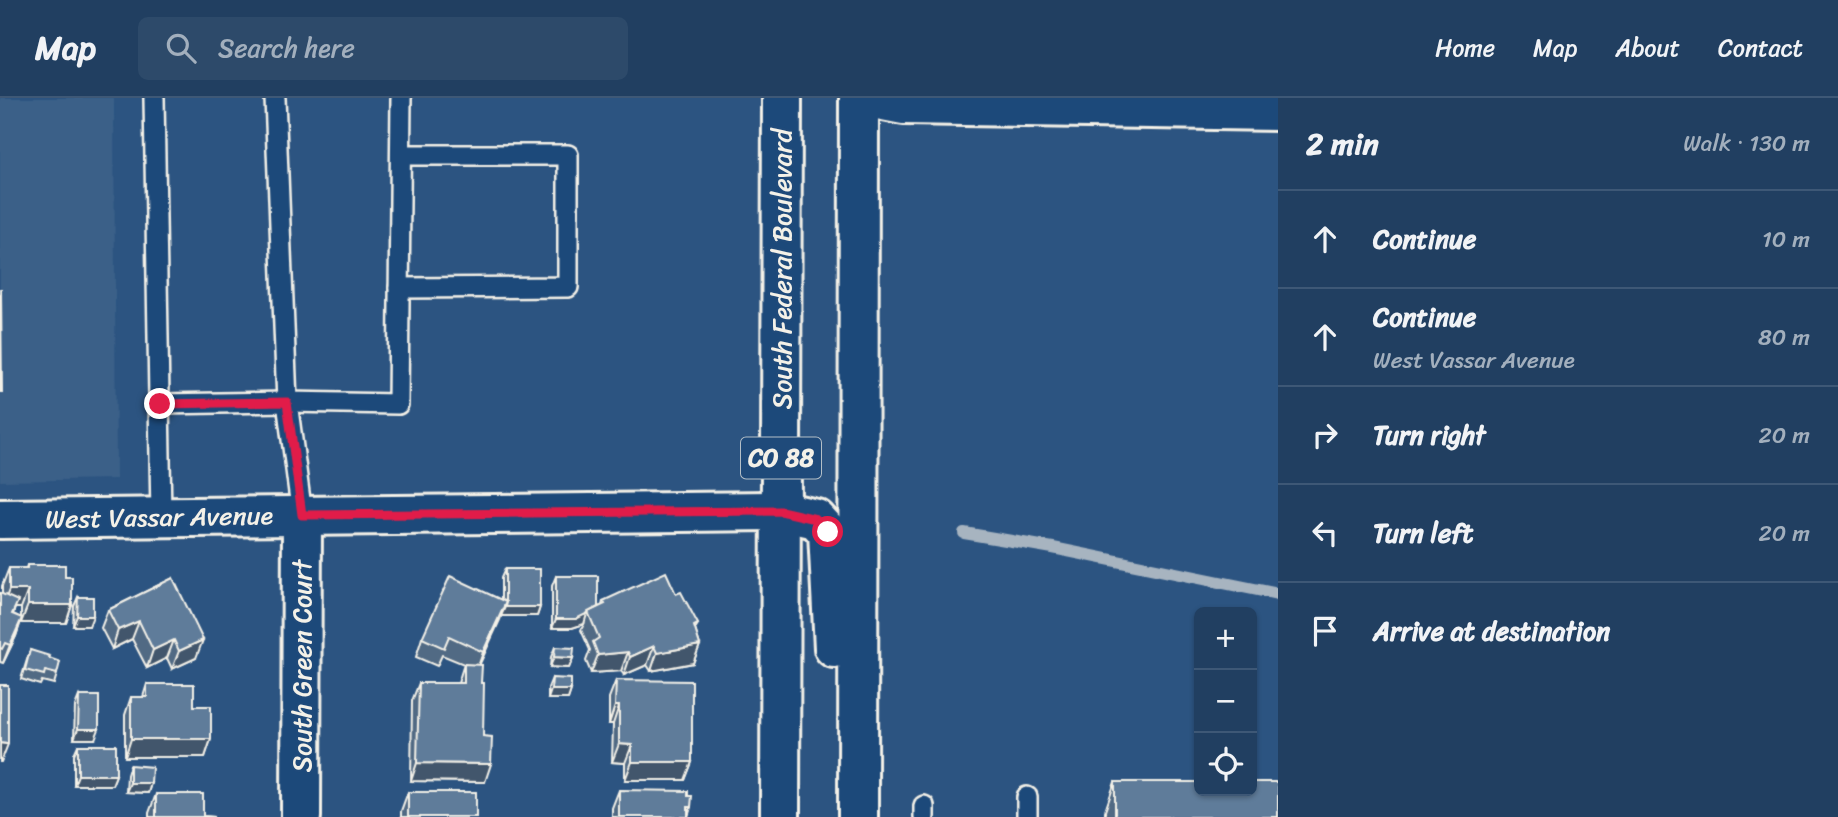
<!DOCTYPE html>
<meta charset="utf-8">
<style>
body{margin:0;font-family:Sriracha,sans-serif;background:#2d4a6a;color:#f1f3f6}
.controls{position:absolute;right:21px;bottom:21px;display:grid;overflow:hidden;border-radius:10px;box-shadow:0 2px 5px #0004}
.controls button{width:63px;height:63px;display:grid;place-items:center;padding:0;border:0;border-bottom:2px solid #3e5876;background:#213f61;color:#f1f3f6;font:35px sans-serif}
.stop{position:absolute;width:21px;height:21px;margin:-16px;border:5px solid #e11d48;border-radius:50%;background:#fff}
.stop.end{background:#e11d48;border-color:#fff;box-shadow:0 2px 7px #0008}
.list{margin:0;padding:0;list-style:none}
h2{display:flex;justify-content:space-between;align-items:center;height:91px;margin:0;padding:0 28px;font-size:30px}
h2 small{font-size:23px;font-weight:400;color:#a2afbd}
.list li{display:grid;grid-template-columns:46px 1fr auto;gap:21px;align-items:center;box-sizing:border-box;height:98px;padding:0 28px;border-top:2px solid #3e5876}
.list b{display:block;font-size:26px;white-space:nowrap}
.list p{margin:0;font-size:23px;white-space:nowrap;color:#a2afbd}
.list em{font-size:23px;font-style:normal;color:#a2afbd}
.icon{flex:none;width:38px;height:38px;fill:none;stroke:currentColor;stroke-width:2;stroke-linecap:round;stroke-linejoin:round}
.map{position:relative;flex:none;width:1278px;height:719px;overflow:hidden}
header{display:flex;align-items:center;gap:42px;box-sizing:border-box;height:98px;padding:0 35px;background:#213f61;border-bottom:2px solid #3e5876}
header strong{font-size:33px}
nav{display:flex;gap:38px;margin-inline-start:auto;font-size:24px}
.search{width:490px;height:63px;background:#2d4a6a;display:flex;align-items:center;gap:18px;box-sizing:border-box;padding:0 24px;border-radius:10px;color:#a2afbd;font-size:26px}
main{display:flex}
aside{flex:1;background:#213f61}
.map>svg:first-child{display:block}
.built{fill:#3b6088}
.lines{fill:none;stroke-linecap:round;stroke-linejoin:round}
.stream{stroke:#a7b4c0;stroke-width:12}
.service-casing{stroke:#f4f1e8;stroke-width:24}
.minor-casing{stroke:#f4f1e8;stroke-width:44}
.primary-casing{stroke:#f4f1e8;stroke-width:44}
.service{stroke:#1f4a7a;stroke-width:19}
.minor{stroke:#1f4a7a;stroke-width:38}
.primary{stroke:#1f4a7a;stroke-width:38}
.wall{fill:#516a84;stroke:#f4f1e8;stroke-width:2;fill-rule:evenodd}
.shaded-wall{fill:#42566c;stroke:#f4f1e8;stroke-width:2}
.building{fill:#5e7b9a;stroke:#f4f1e8;stroke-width:2}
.route{stroke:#e11d48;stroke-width:9}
.labels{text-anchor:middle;stroke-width:5;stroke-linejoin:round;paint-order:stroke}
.shield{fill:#1f4a7a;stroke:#b4bfc7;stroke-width:2}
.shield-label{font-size:24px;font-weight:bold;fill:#f4f1e8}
.street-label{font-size:26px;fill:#f4f1e8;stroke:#1f4a7a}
</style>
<header>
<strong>Map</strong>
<div class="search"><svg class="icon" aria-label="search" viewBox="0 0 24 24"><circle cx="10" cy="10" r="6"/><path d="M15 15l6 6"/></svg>Search here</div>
<nav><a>Home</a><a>Map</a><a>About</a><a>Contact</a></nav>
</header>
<main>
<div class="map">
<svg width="1278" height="719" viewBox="0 0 1278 719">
<rect width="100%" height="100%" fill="#2c5481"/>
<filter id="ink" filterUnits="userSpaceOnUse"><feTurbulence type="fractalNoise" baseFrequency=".0143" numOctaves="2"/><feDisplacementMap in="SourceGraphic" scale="14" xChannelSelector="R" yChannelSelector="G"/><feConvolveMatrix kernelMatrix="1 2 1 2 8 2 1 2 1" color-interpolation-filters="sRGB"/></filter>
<g filter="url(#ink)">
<path class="built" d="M 0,0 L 114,0 L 116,381 L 0,383 Z"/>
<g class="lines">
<path class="stream" d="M 964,435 L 1053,450 L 1278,496"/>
<defs>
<g id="service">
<path d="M 154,0 L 161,419"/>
<path d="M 275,0 L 287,304 L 398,306 L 401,0"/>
<path d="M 399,190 L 568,189 L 568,57 L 401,57"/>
<path d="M 160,306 L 287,304 L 302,417"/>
<path d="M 924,708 L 924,719"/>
<path d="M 1027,719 L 1027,699"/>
</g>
<g id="minor">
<path d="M 868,0 L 904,7 L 1278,13"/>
<path d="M 0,421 L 781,413"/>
<path d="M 301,719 L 302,417"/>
</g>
<g id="primary">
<path d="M 781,413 L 816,421 L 828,434 L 834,550"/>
<path d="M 780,719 L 782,0"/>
<path d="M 858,719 L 859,0"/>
</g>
</defs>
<use href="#service" class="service-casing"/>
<use href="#minor" class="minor-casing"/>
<use href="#primary" class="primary-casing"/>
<use href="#service" class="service"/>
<use href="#minor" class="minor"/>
<use href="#primary" class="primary"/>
</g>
<g class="wall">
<path d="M 27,467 L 65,479 L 72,507 L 66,525 L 21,525 L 21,523 L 16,538 L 3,565 L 0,564 L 0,495 L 2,496 L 2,488 L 9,470 L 26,470 ZM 15,510 L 21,510 L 21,520 L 13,516 Z"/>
<path d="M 505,471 L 540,509 L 537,518 L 501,518 L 501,517 L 479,566 L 481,585 L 485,684 L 411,683 L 412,603 L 419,585 L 458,585 L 464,566 L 442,557 L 437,568 L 416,559 L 422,540 L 501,501 L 501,480 Z"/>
<path d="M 556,478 L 598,509 L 602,508 L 603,503 L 676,496 L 698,526 L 695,531 L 700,547 L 693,565 L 651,573 L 647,567 L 624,577 L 621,573 L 591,575 L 586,563 L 590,552 L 581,532 L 584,526 L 572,530 L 552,530 L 552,488 Z"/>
<path d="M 173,480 L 196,560 L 172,571 L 167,560 L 147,570 L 132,541 L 112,551 L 101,530 L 108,512 Z"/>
<path d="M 78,499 L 89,528 L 73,528 L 74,508 Z"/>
<path d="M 555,549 L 573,560 L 569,570 L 550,569 L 551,559 Z"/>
<path d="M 30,552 L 49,560 L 57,576 L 54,586 L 42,583 L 40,587 L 21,581 Z"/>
<path d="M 552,580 L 571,592 L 568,601 L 548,601 L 548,590 Z"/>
<path d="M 616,582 L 692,664 L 685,682 L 625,682 L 625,665 L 612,664 L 613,626 L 609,626 L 609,600 Z"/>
<path d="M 147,586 L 194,608 L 211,641 L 205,659 L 125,659 L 125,617 L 131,599 L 143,599 Z"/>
<path d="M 79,598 L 95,641 L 74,641 L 75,608 Z"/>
<path d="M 78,647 L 116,677 L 112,687 L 74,687 L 74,656 Z"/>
<path d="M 130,667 L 151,685 L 148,695 L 126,694 L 127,677 Z"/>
<path d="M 1115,684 L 1278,719 L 1105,719 L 1105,713 Z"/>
<path d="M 619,692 L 688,698 L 691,709 L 688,719 L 612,719 L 612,710 Z"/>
<path d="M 408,694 L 476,719 L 401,719 L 401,713 Z"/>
<path d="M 156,696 L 203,718 L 215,719 L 149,719 L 149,715 Z"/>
</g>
<g class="shaded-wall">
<path d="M 9,492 L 28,492 L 21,510 L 15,510 L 11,521 L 2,510 Z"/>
<path d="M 506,504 L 500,522 L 477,572 L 483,554 Z"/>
<path d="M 28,507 L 72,507 L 66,525 L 21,525 Z"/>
<path d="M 505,509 L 540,509 L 537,518 L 501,518 Z"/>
<path d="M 587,516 L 584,526 L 572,530 L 552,530 L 556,521 Z"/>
<path d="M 77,518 L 93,518 L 89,528 L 73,528 Z"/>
<path d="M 22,520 L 16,538 L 3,565 L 10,547 Z"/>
<path d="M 139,523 L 132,541 L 112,551 L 118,532 Z"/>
<path d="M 174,542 L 167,560 L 147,570 L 153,552 Z"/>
<path d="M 203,542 L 196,560 L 172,571 L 179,553 Z"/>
<path d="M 700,547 L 693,565 L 651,573 L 657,555 Z"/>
<path d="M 654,548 L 647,567 L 624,577 L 630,559 Z"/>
<path d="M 628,554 L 621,573 L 591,575 L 598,557 Z"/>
<path d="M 554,559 L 573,560 L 569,570 L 550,569 Z"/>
<path d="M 551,592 L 571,592 L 568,601 L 548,601 Z"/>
<path d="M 615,608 L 619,608 L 613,626 L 609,626 Z"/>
<path d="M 78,631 L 99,631 L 95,641 L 74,641 Z"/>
<path d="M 131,641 L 211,641 L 205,659 L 125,659 Z"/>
<path d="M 0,645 L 8,646 L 1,664 L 0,664 Z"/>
<path d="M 619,646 L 632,647 L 625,665 L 612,664 Z"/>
<path d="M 632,664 L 692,664 L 685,682 L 625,682 Z"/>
<path d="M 417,665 L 491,666 L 485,684 L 411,683 Z"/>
<path d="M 78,677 L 116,677 L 112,687 L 74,687 Z"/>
<path d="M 130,685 L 151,685 L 148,695 L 126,694 Z"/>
</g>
<g class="building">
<path d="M 0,191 L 1,191 L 2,294 L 0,294 Z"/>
<path d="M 27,467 L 65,467 L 65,479 L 72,479 L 72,507 L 28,507 L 28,492 L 9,492 L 9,470 L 27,470 Z"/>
<path d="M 505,471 L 540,471 L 540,509 L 505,509 L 506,504 L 505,503 Z"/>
<path d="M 666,474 L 676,496 L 681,494 L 698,526 L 694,528 L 700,547 L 657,555 L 654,548 L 630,559 L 628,554 L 598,557 L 593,544 L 599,540 L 588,514 L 605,506 L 603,503 Z"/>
<path d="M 450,478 L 506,504 L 483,554 L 449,538 L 444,550 L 422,540 Z"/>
<path d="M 556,478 L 598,478 L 598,509 L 588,514 L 588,515 L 576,521 L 556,521 Z"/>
<path d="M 173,480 L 203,542 L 179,553 L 174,542 L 153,552 L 139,523 L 118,532 L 108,512 Z"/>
<path d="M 0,495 L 18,503 L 12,516 L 22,520 L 10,547 L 5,545 L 2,551 L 0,550 Z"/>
<path d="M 78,499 L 93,499 L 93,518 L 77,518 Z"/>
<path d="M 555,549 L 574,550 L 573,560 L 554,559 Z"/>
<path d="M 30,552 L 50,558 L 49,560 L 60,564 L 57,576 L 45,573 L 44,577 L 25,572 Z"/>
<path d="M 464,566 L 482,567 L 481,585 L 484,585 L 483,638 L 492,639 L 491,666 L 417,665 L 419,585 L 464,585 Z"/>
<path d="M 552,580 L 571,581 L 571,592 L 551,592 Z"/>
<path d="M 616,582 L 692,583 L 692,664 L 632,664 L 632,647 L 619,646 L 619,608 L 615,608 Z"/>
<path d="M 147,586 L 194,586 L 194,608 L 211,608 L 211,641 L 131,641 L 131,599 L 147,599 Z"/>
<path d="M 0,587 L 8,587 L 8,646 L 0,645 Z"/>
<path d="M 79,598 L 99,598 L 99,631 L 78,631 Z"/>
<rect x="78" y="647" width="38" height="30"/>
<path d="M 130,667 L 152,669 L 151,685 L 130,685 Z"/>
<path d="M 1115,684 L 1199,684 L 1199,693 L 1252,693 L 1252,684 L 1278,684 L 1278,719 L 1115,719 Z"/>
<path d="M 619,692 L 688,693 L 688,698 L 692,698 L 691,709 L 688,709 L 688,719 L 619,719 Z"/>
<rect x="408" y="694" width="68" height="25"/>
<path d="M 156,696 L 203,696 L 203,718 L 215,719 L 156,719 Z"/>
</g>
</g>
<g class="lines" filter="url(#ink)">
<path class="route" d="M 160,306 L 287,304 L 302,417 L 781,413 L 816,421 L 828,434"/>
</g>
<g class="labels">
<rect class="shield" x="741" y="339.5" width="80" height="41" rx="5"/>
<g class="shield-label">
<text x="781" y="368">CO 88</text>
</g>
<g class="street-label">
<text transform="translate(782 171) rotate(-90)" y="9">South Federal Boulevard</text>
<text transform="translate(159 419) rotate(-1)" y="9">West Vassar Avenue</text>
<text transform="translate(302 568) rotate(-90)" y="9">South Green Court</text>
</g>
</g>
</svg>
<div class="controls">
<button>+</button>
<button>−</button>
<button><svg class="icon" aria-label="locate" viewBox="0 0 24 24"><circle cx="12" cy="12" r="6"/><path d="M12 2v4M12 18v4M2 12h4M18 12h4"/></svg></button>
</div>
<div class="stop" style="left:828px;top:434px"></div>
<div class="stop end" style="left:160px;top:306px"></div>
</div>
<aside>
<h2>2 min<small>Walk · 130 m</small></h2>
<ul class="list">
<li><svg class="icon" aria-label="ahead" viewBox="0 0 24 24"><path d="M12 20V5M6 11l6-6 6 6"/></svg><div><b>Continue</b></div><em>10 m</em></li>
<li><svg class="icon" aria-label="ahead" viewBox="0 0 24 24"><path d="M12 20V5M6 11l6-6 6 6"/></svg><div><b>Continue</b><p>West Vassar Avenue</p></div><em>80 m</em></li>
<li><svg class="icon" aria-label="right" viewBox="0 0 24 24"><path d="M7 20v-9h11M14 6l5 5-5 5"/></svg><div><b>Turn right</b></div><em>20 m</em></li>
<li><svg class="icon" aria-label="left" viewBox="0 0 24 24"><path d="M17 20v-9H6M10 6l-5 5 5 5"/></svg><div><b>Turn left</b></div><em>20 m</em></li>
<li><svg class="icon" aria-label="arrive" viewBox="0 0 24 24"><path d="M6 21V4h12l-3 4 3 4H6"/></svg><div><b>Arrive at destination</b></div></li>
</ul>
</aside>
</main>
